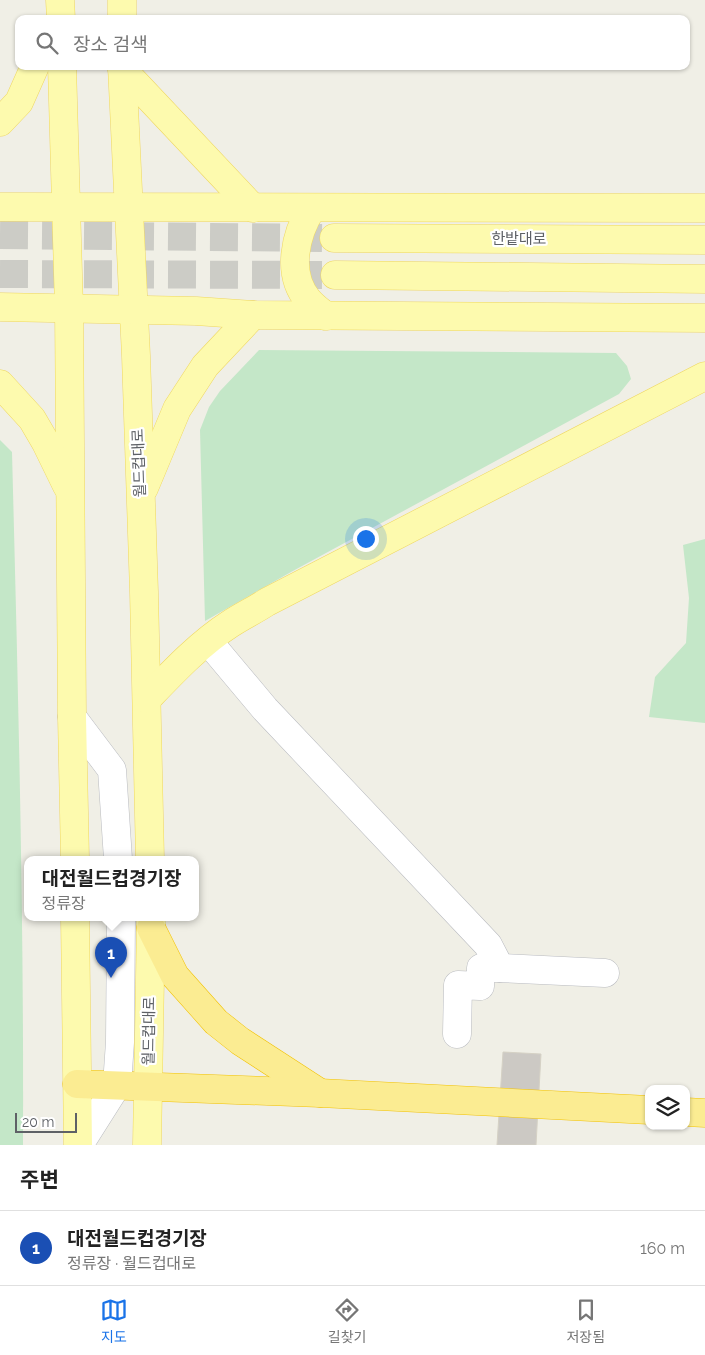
<!DOCTYPE html>
<html lang="ko">
<meta charset="utf-8">
<style>
body{margin:0;font-family:Raleway,"Noto Sans KR",sans-serif;background:#f6f6f6;color:#222}
.controls{position:absolute;right:15px;bottom:15px;display:grid;overflow:hidden;border-radius:10px;box-shadow:0 1px 4px #0004}
.controls button{width:45px;height:45px;display:grid;place-items:center;padding:0;border:0;border-bottom:1px solid #e0e0e0;background:#fff;color:#222;font:25px sans-serif}
.scale{position:absolute;left:15px;bottom:12px;width:62px;box-sizing:border-box;padding-left:5px;border:2px solid #5e6166;border-top:0;font-size:14px;line-height:18px;white-space:nowrap;color:#5e6166;-webkit-text-stroke:4px #fff;paint-order:stroke}
.you{position:absolute;left:365px;top:538px;width:18px;height:18px;margin:-12px;border:4px solid #fff;border-radius:50%;background:#1a73e8;box-shadow:0 0 0 8px #1a73e833}
.badge{display:grid;place-items:center;width:32px;height:32px;border-radius:50%;background:#1a73e8;color:#fff;font-size:16px;font-weight:700}
.pin{position:absolute;translate:-50% -41px;filter:drop-shadow(0 1px 2px #0008)}
.pin::after{content:'';position:absolute;top:26px;width:18px;height:15px;background:inherit;clip-path:polygon(0 0,100% 0,50% 100%)}
.popup{position:absolute;left:24px;top:856px;width:175px;height:65px;box-sizing:border-box;display:grid;place-content:center;border-radius:10px;background:#fff;filter:drop-shadow(0 1px 4px #0005);font-size:16px;white-space:nowrap;color:#767676}
.popup b{font-size:19px;color:#222}
.popup::after{content:'';position:absolute;left:50%;top:100%;margin-left:-10px;border:10px solid transparent;border-top-color:#fff}
.list{margin:0;padding:0;list-style:none}
h2{display:flex;justify-content:space-between;align-items:center;height:65px;margin:0;padding:0 20px;font-size:21px}
h2 small{font-size:16px;font-weight:400;color:#767676}
.list li{display:grid;grid-template-columns:32px 1fr auto;gap:15px;align-items:center;box-sizing:border-box;height:75px;padding:0 20px;border-top:1px solid #e0e0e0}
.list b{display:block;font-size:19px;white-space:nowrap}
.list p{margin:0;font-size:16px;white-space:nowrap;color:#767676}
.list em{font-size:16px;font-style:normal;color:#767676}
.icon{flex:none;width:28px;height:28px;fill:none;stroke:currentColor;stroke-width:2;stroke-linecap:round;stroke-linejoin:round}
.map{position:relative;flex:none;width:705px;height:1145px;overflow:hidden}
.search{position:absolute;background:#fff;box-shadow:0 1px 4px #0004;left:15px;right:15px;top:15px;height:55px;display:flex;align-items:center;gap:12px;box-sizing:border-box;padding:0 18px;border-radius:10px;color:#767676;font-size:19px}
.sheet{height:140px;background:#fff}
nav{display:flex;justify-content:space-around;align-items:center;box-sizing:border-box;height:70px;border-top:1px solid #e0e0e0;background:#fff;font-size:14px;color:#767676}
nav a{display:grid;justify-items:center;gap:2px}
nav .on{color:#1a73e8}
.map>svg:first-child{display:block}
.green{fill:#c4e7c8}
.building{fill:#ccc9c4;stroke:#d5d1c5}
.lines{fill:none;stroke-linecap:round;stroke-linejoin:round}
.major-tunnel{stroke:#ccccc6;stroke-width:28;stroke-dasharray:28 14;stroke-linecap:butt}
.minor-casing{stroke:#b9bbc0;stroke-width:29}
.major-casing{stroke:#efd760;stroke-width:29}
.highway-casing{stroke:#f2c205;stroke-width:29}
.minor{stroke:#fff;stroke-width:28}
.major{stroke:#fdfaae;stroke-width:28}
.highway{stroke:#fbec92;stroke-width:28}
.labels{text-anchor:middle;stroke-width:4.5;stroke-linejoin:round;paint-order:stroke}
.street-label{font-size:15px;fill:#5e6166;stroke:#fff}
</style>
<div class="map">
<svg width="705" height="1145" viewBox="0 0 705 1145">
<rect width="100%" height="100%" fill="#f0efe6"/>
<g class="green">
<path d="M 259,350 L 616,353 L 627,366 L 631,379 L 619,394 L 291,572 L 205,621 L 200,430 L 209,407 L 220,391 Z"/>
<path d="M 0,440 L 12,452 C 18,683 24,914 23,1145 L 0,1145 Z"/>
<path d="M 705,539 L 705,723 L 649,717 L 655,677 L 686,643 L 689,598 L 683,545 Z"/>
</g>
<path class="building" d="M 503,1052 L 541,1054 L 536,1145 L 497,1145 Z"/>
<g class="lines">
<g class="major-tunnel">
<path d="M 0,235 L 334,238"/>
<path d="M 0,274 L 335,275"/>
</g>
<defs>
<g id="minor">
<path d="M 208,641 L 265,709 L 488,945 L 500,968 L 481,968 L 480,986 L 458,985 L 457,1034"/>
<path d="M 72,717 L 112,770 L 118,859"/>
<path d="M 500,968 L 605,973"/>
<path d="M 79,1145 L 117,1085 L 120,1042 L 121,917"/>
</g>
<g id="major">
<path d="M 60,0 L 61,19"/>
<path d="M 122,0 L 122,19"/>
<path d="M 62,66 L 69,308 L 72,717 L 75,859"/>
<path d="M 122,66 L 136,356 L 144,592 L 150,859"/>
<path d="M 122,69 L 253,208"/>
<path d="M 0,122 L 19,102 L 35,66"/>
<path d="M 0,207 L 705,208"/>
<path d="M 312,208 C 295,234 286,274 308,300 C 314,307 320,311 326,316"/>
<path d="M 334,238 L 705,240"/>
<path d="M 335,275 L 705,279"/>
<path d="M 0,307 L 196,311 L 253,315 L 705,318"/>
<path d="M 0,384 L 32,419 L 46,443 L 67,486"/>
<path d="M 144,488 L 177,409 L 205,366 L 253,315"/>
<path d="M 147,699 C 172,673 199,644 230,624 C 242,616 255,610 267,602 L 705,376"/>
<path d="M 75,917 L 78,1145"/>
<path d="M 147,1145 L 151,922"/>
</g>
<g id="highway">
<path d="M 151,928 L 175,976 L 216,1022 L 240,1041 L 320,1093"/>
<path d="M 77,1084 L 320,1093 L 649,1110"/>
<path d="M 686,1112 L 705,1113"/>
</g>
</defs>
<use href="#minor" class="minor-casing"/>
<use href="#major" class="major-casing"/>
<use href="#highway" class="highway-casing"/>
<use href="#minor" class="minor"/>
<use href="#major" class="major"/>
<use href="#highway" class="highway"/>
</g>
<g class="labels">
<g class="street-label">
<text x="519" y="244">한밭대로</text>
<text transform="translate(139 463) rotate(-92)" y="5">월드컵대로</text>
<text transform="translate(149 1031) rotate(-89)" y="5">월드컵대로</text>
</g>
</g>
</svg>
<div class="controls">
<button><svg class="icon" aria-label="layers" viewBox="0 0 24 24"><path d="M12 4l9 5-9 5-9-5zM3 14l9 5 9-5"/></svg></button>
</div>
<div class="scale">20 m</div>
<div class="you"></div>
<div class="pin badge" style="left:111px;top:978px;background:#1a4fb4">1</div>
<div class="popup"><b>대전월드컵경기장</b>정류장</div>
<div class="search"><svg class="icon" aria-label="search" viewBox="0 0 24 24"><circle cx="10" cy="10" r="6"/><path d="M15 15l6 6"/></svg>장소 검색</div>
</div>
<section class="sheet">
<h2>주변<small></small></h2>
<ul class="list">
<li><span class="badge" style="background:#1a4fb4">1</span><div><b>대전월드컵경기장</b><p>정류장 · 월드컵대로</p></div><em>160 m</em></li>
</ul>
</section>
<nav>
<a class="on"><svg class="icon" aria-label="map" viewBox="0 0 24 24"><path d="M3 6l6-2 6 2 6-2v14l-6 2-6-2-6 2zM9 4v14M15 6v14"/></svg>지도</a>
<a><svg class="icon" aria-label="directions" viewBox="0 0 24 24"><path d="M12 3l9 9-9 9-9-9zM9 14v-3h6M13 9l2 2-2 2"/></svg>길찾기</a>
<a><svg class="icon" aria-label="saved" viewBox="0 0 24 24"><path d="M7 4h10v16l-5-4-5 4z"/></svg>저장됨</a>
</nav>
